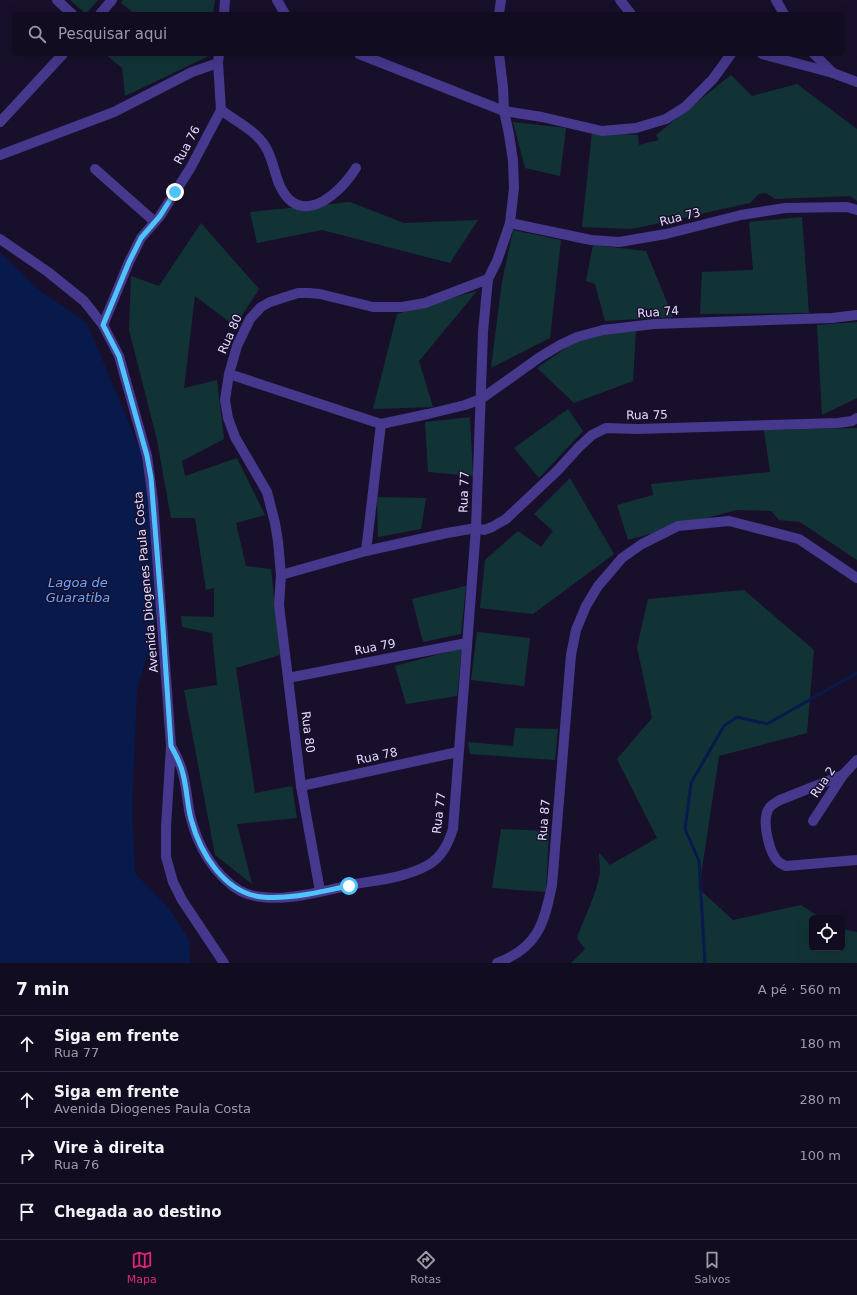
<!DOCTYPE html>
<html lang="pt">
<meta charset="utf-8">
<style>
body{margin:0;font-family:"DejaVu Sans",sans-serif;background:#1f1a2d;color:#f1f3f6}
.controls{position:absolute;right:12px;bottom:12px;display:grid;overflow:hidden;border-radius:6px;box-shadow:0 4px 16px #0002}
.controls button{width:36px;height:36px;display:grid;place-items:center;padding:0;border:0;border-bottom:1px solid #312c3e;background:#120c20;color:#f1f3f6;font:20px sans-serif}
.stop{position:absolute;width:12px;height:12px;margin:-9px;border:3px solid #4fc3f7;border-radius:50%;background:#fff}
.stop.end{background:#4fc3f7;border-color:#fff;box-shadow:0 1px 4px #0008}
.list{margin:0;padding:0;list-style:none}
h2{display:flex;justify-content:space-between;align-items:center;height:52px;margin:0;padding:0 16px;font-size:17px}
h2 small{font-size:13px;font-weight:400;color:#9c9ba5}
.list li{display:grid;grid-template-columns:26px 1fr auto;gap:12px;align-items:center;box-sizing:border-box;height:56px;padding:0 16px;border-top:1px solid #312c3e}
.list b{display:block;font-size:15px;white-space:nowrap}
.list p{margin:0;font-size:13px;white-space:nowrap;color:#9c9ba5}
.list em{font-size:13px;font-style:normal;color:#9c9ba5}
.icon{flex:none;width:22px;height:22px;fill:none;stroke:currentColor;stroke-width:2;stroke-linecap:round;stroke-linejoin:round}
.map{position:relative;flex:none;width:857px;height:963px;overflow:hidden}
.search{position:absolute;background:#120c20;box-shadow:0 4px 16px #0002;left:12px;right:12px;top:12px;height:44px;display:flex;align-items:center;gap:10px;box-sizing:border-box;padding:0 14px;border-radius:6px;color:#9c9ba5;font-size:15px}
.sheet{height:276px;background:#120c20}
nav{display:flex;justify-content:space-around;align-items:center;box-sizing:border-box;height:56px;border-top:1px solid #312c3e;background:#120c20;font-size:11px;color:#9c9ba5}
nav a{display:grid;justify-items:center;gap:2px}
nav .on{color:#db2777}
.map>svg:first-child{display:block}
.green{fill:#123336}
.water{fill:#08194c}
.lines{fill:none;stroke-linecap:round;stroke-linejoin:round}
.stream{stroke:#08194c;stroke-width:3}
.minor{stroke:#46388d;stroke-width:10}
.route{stroke:#4fc3f7;stroke-width:5}
.labels{text-anchor:middle;stroke-width:3;stroke-linejoin:round;paint-order:stroke}
.street-label{font-size:12px;fill:#e3daff;stroke:#18102b}
.water-label{font-size:13px;font-style:italic;fill:#68a7ff;stroke:#18102b}
</style>
<div class="map">
<svg width="857" height="963" viewBox="0 0 857 963">
<rect width="100%" height="100%" fill="#18102b"/>
<g class="green">
<path d="M 70,0 L 98,0 L 86,14 Z"/>
<path d="M 123,0 L 215,0 L 213,14 L 135,14 L 121,3 Z"/>
<path d="M 105,54 L 209,54 L 209,56 L 125,96 L 122,68 Z"/>
<path d="M 731,75 L 752,96 L 797,84 L 857,129 L 857,201 L 850,196 L 775,199 L 766,193 L 759,194 L 750,203 L 632,229 L 582,227 L 592,132 L 638,135 L 639,145 L 659,140 L 656,135 Z"/>
<path d="M 513,122 L 566,128 L 560,176 L 525,168 Z"/>
<path d="M 350,202 L 404,223 L 478,220 L 450,263 L 322,230 L 257,243 L 250,212 Z"/>
<path d="M 802,217 L 809,313 L 700,314 L 702,272 L 753,270 L 749,222 Z"/>
<path d="M 201,223 L 259,289 L 235,326 L 195,296 L 184,388 L 217,380 L 224,439 L 182,461 L 185,476 L 237,458 L 265,515 L 236,523 L 246,566 L 271,569 L 280,655 L 236,668 L 255,793 L 292,786 L 297,818 L 237,824 L 252,884 L 215,855 L 184,690 L 217,685 L 212,633 L 182,627 L 181,616 L 214,617 L 214,588 L 206,590 L 195,518 L 171,518 L 157,440 L 129,330 L 131,276 L 159,286 Z"/>
<path d="M 513,230 L 561,240 L 550,338 L 491,368 L 502,282 Z"/>
<path d="M 593,245 L 646,251 L 673,317 L 605,321 L 595,284 L 586,281 Z"/>
<path d="M 477,291 L 419,361 L 433,407 L 373,409 L 397,314 Z"/>
<path d="M 857,322 L 857,398 L 822,415 L 817,325 Z"/>
<path d="M 636,331 L 633,381 L 574,403 L 537,368 L 583,336 Z"/>
<path d="M 568,409 L 583,431 L 539,478 L 514,448 Z"/>
<path d="M 470,417 L 473,476 L 428,472 L 425,422 Z"/>
<path d="M 857,428 L 857,560 L 800,522 L 779,520 L 771,511 L 736,510 L 628,540 L 617,505 L 653,495 L 651,484 L 770,472 L 764,430 Z"/>
<path d="M 570,478 L 614,554 L 533,614 L 480,608 L 485,560 L 518,531 L 541,547 L 553,531 L 534,514 Z"/>
<path d="M 377,497 L 426,498 L 421,529 L 378,537 Z"/>
<path d="M 466,586 L 461,634 L 423,642 L 412,599 Z"/>
<path d="M 744,590 L 814,650 L 807,733 L 719,756 L 699,889 L 733,920 L 801,905 L 821,918 L 812,918 L 812,948 L 842,948 L 842,929 L 857,932 L 857,963 L 571,963 L 585,949 L 577,938 C 584,917 597,894 600,872 C 600,866 599,859 599,853 L 610,865 L 657,838 L 617,759 L 652,718 L 637,647 L 648,599 Z"/>
<path d="M 477,632 L 530,638 L 524,686 L 471,680 Z"/>
<path d="M 462,648 L 457,696 L 406,704 L 395,666 Z"/>
<path d="M 515,728 L 558,729 L 555,760 L 470,754 L 468,742 L 513,746 Z"/>
<path d="M 501,829 L 549,831 L 546,892 L 492,888 Z"/>
</g>
<path class="water" d="M 0,252 L 39,290 L 87,323 L 141,452 L 150,516 L 157,613 L 147,655 L 137,689 L 132,809 L 135,873 L 170,910 L 189,940 L 190,963 L 0,963 Z"/>
<g class="lines">
<path class="stream" d="M 705,963 L 699,861 L 685,829 L 691,783 L 724,726 L 737,717 L 767,724 L 857,673"/>
<g class="minor">
<path d="M 57,0 L 72,14"/>
<path d="M 277,0 L 285,14"/>
<path d="M 620,0 L 631,14"/>
<path d="M 776,0 L 784,14"/>
<path d="M 100,14 L 112,0"/>
<path d="M 224,14 L 225,0"/>
<path d="M 499,14 L 501,0"/>
<path d="M 359,54 L 504,111 L 542,117 L 602,131 L 636,128 L 666,119 L 685,107 L 713,79 L 731,54"/>
<path d="M 762,54 L 833,73"/>
<path d="M 814,54 L 833,73 L 857,82"/>
<path d="M 221,110 C 235,121 255,130 265,146 C 273,158 274,173 280,186 C 295,218 321,207 341,187 C 347,181 352,174 356,168"/>
<path d="M 0,122 L 63,54"/>
<path d="M 0,155 L 114,112 L 192,72 L 218,63"/>
<path d="M 95,169 L 155,222"/>
<path d="M 510,223 L 591,240 L 619,242 L 666,234 L 741,215 L 785,208 L 847,207 L 857,210"/>
<path d="M 0,239 L 48,272 L 84,301 L 103,325 L 119,356 L 147,456 L 153,501 L 171,746 L 166,827 L 166,857 L 173,882 L 182,900 L 224,963"/>
<path d="M 103,325 L 129,262 L 141,238 L 160,216 L 191,167 L 221,110 L 218,63 L 219,54"/>
<path d="M 229,374 L 381,424 L 428,414 L 465,405 L 481,399 L 540,357 L 560,345 L 577,337 L 603,330 L 654,324 L 832,318 L 857,315"/>
<path d="M 366,551 L 381,424"/>
<path d="M 281,575 L 366,551 L 447,533 L 476,528 L 484,530 L 492,527 L 506,519 L 557,471 L 579,447 L 592,435 L 606,428 L 637,429 L 838,423 L 852,421 L 857,418"/>
<path d="M 288,678 L 467,643"/>
<path d="M 171,746 C 176,755 181,764 183,774 C 187,788 187,804 191,819 C 197,841 209,865 227,881 C 236,890 249,896 262,897 C 288,901 328,890 355,884 C 379,880 407,877 428,865 C 442,857 448,844 453,829 L 476,528 L 483,332 L 488,279 L 497,261 L 510,223 L 514,188 L 513,161 L 509,134 L 504,111 L 503,87 L 499,54"/>
<path d="M 843,775 L 780,800 C 775,803 770,805 768,810 C 762,822 769,855 780,863 C 782,864 784,865 786,866 L 857,860"/>
<path d="M 301,786 L 458,752"/>
<path d="M 813,821 L 843,775 L 857,760"/>
<path d="M 320,891 L 301,786 L 288,678 L 279,605 L 281,575 L 278,541 L 275,523 L 267,492 L 235,437 L 228,418 L 225,400 L 229,374 L 237,346 L 250,319 L 261,307 L 270,302 L 298,293 L 309,293 L 320,294 L 373,307 L 402,307 L 425,303 L 488,279"/>
<path d="M 497,963 C 537,948 544,925 552,885 L 571,655 L 576,630 L 586,606 L 598,586 L 611,571 L 622,558 L 642,544 L 678,526 L 729,521 L 799,539 L 857,578"/>
</g>
</g>
<g class="lines">
<path class="route" d="M 175,192 L 160,216 L 141,238 L 129,262 L 103,325 L 119,356 L 147,456 L 151,478 L 162,614 L 171,746 C 176,755 181,764 183,774 C 187,789 187,804 191,819 C 200,853 224,893 262,897 C 290,900 323,891 349,886"/>
</g>
<g class="labels">
<g class="street-label">
<text transform="translate(187 145) rotate(-62)" y="4">Rua 76</text>
<text transform="translate(680 217) rotate(-14)" y="4">Rua 73</text>
<text transform="translate(658 312) rotate(-4)" y="4">Rua 74</text>
<text transform="translate(230 334) rotate(-66)" y="4">Rua 80</text>
<text transform="translate(647 415) rotate(-1)" y="4">Rua 75</text>
<text transform="translate(464 492) rotate(-88)" y="4">Rua 77</text>
<text transform="translate(146 582) rotate(-95)" y="4">Avenida Diogenes Paula Costa</text>
<text transform="translate(375 647) rotate(-11)" y="4">Rua 79</text>
<text transform="translate(308 732) rotate(83)" y="4">Rua 80</text>
<text transform="translate(377 756) rotate(-12)" y="4">Rua 78</text>
<text transform="translate(823 782) rotate(-56)" y="4">Rua 2</text>
<text transform="translate(439 813) rotate(-83)" y="4">Rua 77</text>
<text transform="translate(544 820) rotate(-85)" y="4">Rua 87</text>
</g>
<g class="water-label">
<text x="78" y="587">Lagoa de<tspan x="78" dy="15">Guaratiba</tspan></text>
</g>
</g>
</svg>
<div class="controls">
<button><svg class="icon" aria-label="locate" viewBox="0 0 24 24"><circle cx="12" cy="12" r="6"/><path d="M12 2v4M12 18v4M2 12h4M18 12h4"/></svg></button>
</div>
<div class="stop" style="left:349px;top:886px"></div>
<div class="stop end" style="left:175px;top:192px"></div>
<div class="search"><svg class="icon" aria-label="search" viewBox="0 0 24 24"><circle cx="10" cy="10" r="6"/><path d="M15 15l6 6"/></svg>Pesquisar aqui</div>
</div>
<section class="sheet">
<h2>7 min<small>A pé · 560 m</small></h2>
<ul class="list">
<li><svg class="icon" aria-label="ahead" viewBox="0 0 24 24"><path d="M12 20V5M6 11l6-6 6 6"/></svg><div><b>Siga em frente</b><p>Rua 77</p></div><em>180 m</em></li>
<li><svg class="icon" aria-label="ahead" viewBox="0 0 24 24"><path d="M12 20V5M6 11l6-6 6 6"/></svg><div><b>Siga em frente</b><p>Avenida Diogenes Paula Costa</p></div><em>280 m</em></li>
<li><svg class="icon" aria-label="right" viewBox="0 0 24 24"><path d="M7 20v-9h11M14 6l5 5-5 5"/></svg><div><b>Vire à direita</b><p>Rua 76</p></div><em>100 m</em></li>
<li><svg class="icon" aria-label="arrive" viewBox="0 0 24 24"><path d="M6 21V4h12l-3 4 3 4H6"/></svg><div><b>Chegada ao destino</b></div></li>
</ul>
</section>
<nav>
<a class="on"><svg class="icon" aria-label="map" viewBox="0 0 24 24"><path d="M3 6l6-2 6 2 6-2v14l-6 2-6-2-6 2zM9 4v14M15 6v14"/></svg>Mapa</a>
<a><svg class="icon" aria-label="directions" viewBox="0 0 24 24"><path d="M12 3l9 9-9 9-9-9zM9 14v-3h6M13 9l2 2-2 2"/></svg>Rotas</a>
<a><svg class="icon" aria-label="saved" viewBox="0 0 24 24"><path d="M7 4h10v16l-5-4-5 4z"/></svg>Salvos</a>
</nav>
